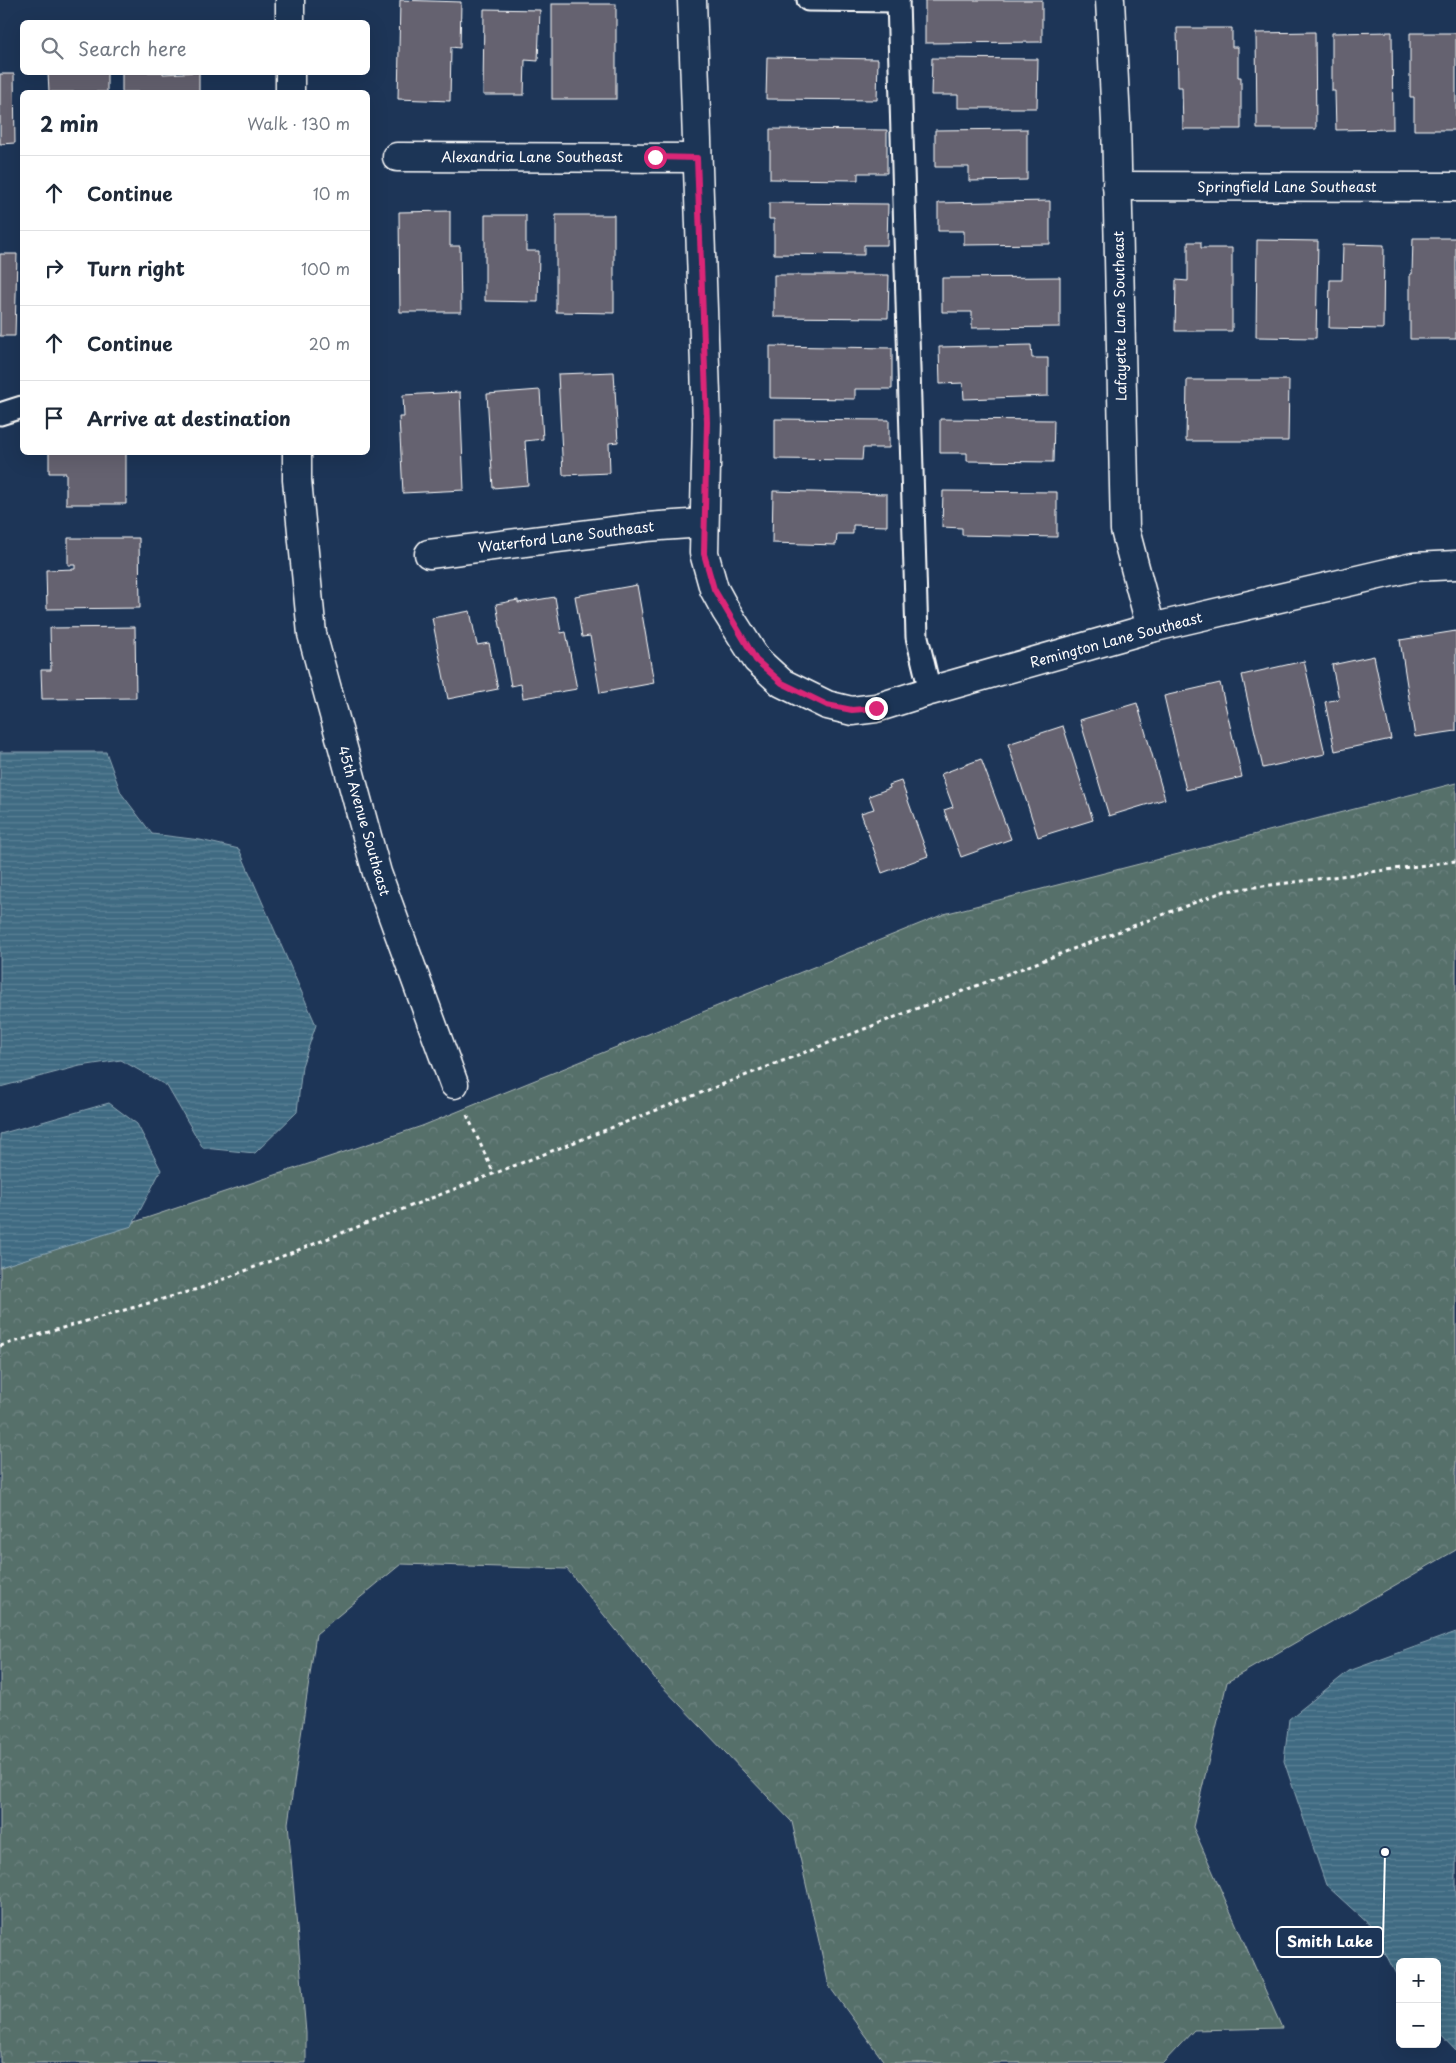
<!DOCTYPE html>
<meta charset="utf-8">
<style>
body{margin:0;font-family:"Playpen Sans",sans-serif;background:#f2f2f3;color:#1f2937}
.controls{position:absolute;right:15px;bottom:15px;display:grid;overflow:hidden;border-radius:8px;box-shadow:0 5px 20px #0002}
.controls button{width:45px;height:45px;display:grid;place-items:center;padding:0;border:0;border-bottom:1px solid #e0e1e3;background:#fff;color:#1f2937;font:25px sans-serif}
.stop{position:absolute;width:15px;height:15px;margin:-11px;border:4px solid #db2777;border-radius:50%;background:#fff}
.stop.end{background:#db2777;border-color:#fff;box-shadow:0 1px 5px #0008}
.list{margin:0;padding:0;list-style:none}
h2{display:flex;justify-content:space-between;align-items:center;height:65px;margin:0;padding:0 20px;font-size:21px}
h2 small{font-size:16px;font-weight:400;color:#747a83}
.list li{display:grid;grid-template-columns:32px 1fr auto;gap:15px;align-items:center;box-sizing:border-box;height:75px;padding:0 20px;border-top:1px solid #e0e1e3}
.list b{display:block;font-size:19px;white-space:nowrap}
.list em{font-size:16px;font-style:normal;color:#747a83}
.icon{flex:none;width:28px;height:28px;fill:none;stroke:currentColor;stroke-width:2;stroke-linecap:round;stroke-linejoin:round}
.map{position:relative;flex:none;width:1456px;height:2063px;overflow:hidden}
.search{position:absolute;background:#fff;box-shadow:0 5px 20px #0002;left:20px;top:20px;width:350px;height:55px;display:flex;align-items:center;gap:12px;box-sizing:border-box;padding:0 18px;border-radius:8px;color:#747a83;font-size:19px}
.panel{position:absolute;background:#fff;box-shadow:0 5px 20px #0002;left:20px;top:90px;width:350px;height:365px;border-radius:8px}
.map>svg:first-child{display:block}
.forest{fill:url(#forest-crowns);stroke:#aab7b5}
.water{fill:url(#water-rules);stroke:#8ca6b4}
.building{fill:#656270;stroke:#fff}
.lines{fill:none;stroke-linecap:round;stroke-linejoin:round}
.service-casing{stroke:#fff;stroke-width:25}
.minor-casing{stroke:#fff;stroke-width:31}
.path{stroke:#fff;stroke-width:3;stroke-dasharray:4 4;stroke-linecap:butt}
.service{stroke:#1d3557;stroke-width:21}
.minor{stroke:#1d3557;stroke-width:28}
.route{stroke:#db2777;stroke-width:6}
.labels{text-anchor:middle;stroke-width:4;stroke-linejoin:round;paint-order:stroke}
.street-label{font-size:14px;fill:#fff;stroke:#1d3557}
.leader{fill:none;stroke:#fff;stroke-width:2}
.callout-dot{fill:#fff;stroke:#1d3557;stroke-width:2}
.callout{fill:#1d3557;stroke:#fff;stroke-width:2}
.callout-label{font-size:15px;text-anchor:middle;font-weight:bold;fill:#fff}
</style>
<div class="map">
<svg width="1456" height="2063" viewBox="0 0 1456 2063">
<defs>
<pattern id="forest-crowns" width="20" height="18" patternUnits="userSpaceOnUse" patternTransform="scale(1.25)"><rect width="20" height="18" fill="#566f6b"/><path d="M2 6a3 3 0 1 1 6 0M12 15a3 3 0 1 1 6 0" fill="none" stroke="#6f8581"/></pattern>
<pattern id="water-rules" width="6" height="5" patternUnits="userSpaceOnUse" patternTransform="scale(1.25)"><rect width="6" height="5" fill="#3f6b82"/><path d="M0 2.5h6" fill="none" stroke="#5c8195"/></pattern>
</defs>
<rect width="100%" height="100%" fill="#1d3557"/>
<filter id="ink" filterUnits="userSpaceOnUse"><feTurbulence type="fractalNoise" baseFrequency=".02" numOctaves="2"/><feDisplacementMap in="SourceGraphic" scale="10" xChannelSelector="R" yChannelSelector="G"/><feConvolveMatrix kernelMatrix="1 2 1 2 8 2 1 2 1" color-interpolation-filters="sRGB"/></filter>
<g filter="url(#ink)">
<path class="forest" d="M 1456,783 L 1456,1550 L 1227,1682 L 1193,1827 L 1282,2028 L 1194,2030 L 1163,2063 L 885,2063 L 829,1986 L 792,1822 L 658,1682 L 567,1569 L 401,1564 L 316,1634 L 288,1823 L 306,2033 L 306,2063 L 0,2063 L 0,1267 L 422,1126 L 944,914 Z"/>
<g class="water">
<path d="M 0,752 L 106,752 L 121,793 L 152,834 L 200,840 L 239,849 L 316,1025 L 302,1066 L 297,1112 L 255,1153 L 203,1148 L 167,1086 L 121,1060 L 80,1066 L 0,1087 Z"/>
<path d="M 109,1103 L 137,1124 L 161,1170 L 132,1226 L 0,1267 L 0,1134 Z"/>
<path d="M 1456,1632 L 1456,2051 L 1437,2031 L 1437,1962 L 1400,1962 L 1400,1982 L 1372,1927 L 1326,1885 L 1284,1761 L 1289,1719 L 1349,1671 Z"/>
</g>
<g class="building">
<path d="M 400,0 L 461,2 L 460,48 L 451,47 L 450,101 L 398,99 Z"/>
<path d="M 925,0 L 1042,0 L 1042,42 L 925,43 Z"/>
<rect x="552" y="4" width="64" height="95"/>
<path d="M 484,9 L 540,10 L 538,61 L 525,60 L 524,95 L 483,95 Z"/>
<path d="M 1177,28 L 1232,28 L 1232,47 L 1238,47 L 1238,77 L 1241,77 L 1241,129 L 1183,129 L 1182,87 L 1178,87 Z"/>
<path d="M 1315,32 L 1316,129 L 1257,129 L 1256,33 Z"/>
<path d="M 1392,32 L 1393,129 L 1336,130 L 1335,91 L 1332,91 L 1332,33 Z"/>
<path d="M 1410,33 L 1456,33 L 1456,130 L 1414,130 L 1414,97 L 1410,97 Z"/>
<path d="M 767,57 L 878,59 L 877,100 L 766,99 Z"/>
<path d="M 932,58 L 1038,59 L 1037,108 L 958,108 L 958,95 L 931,95 Z"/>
<path d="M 107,72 L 107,92 L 49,92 L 48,73 Z"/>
<path d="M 122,72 L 163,72 L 163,74 L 199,72 L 199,92 L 122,92 Z"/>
<path d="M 0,74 L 14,74 L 15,143 L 0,144 Z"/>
<path d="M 770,129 L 887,130 L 887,173 L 858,173 L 858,180 L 770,179 Z"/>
<path d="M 1027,129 L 1027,180 L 969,181 L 969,167 L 935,167 L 935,130 Z"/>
<path d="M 1050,201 L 1050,244 L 964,245 L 964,231 L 938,231 L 938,203 Z"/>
<path d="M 769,203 L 888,204 L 887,245 L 864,245 L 864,255 L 774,254 L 774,219 L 769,219 Z"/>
<path d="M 450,211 L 450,246 L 460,246 L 461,312 L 400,312 L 399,212 Z"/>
<path d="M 485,215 L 526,215 L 526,251 L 539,251 L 538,302 L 485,301 Z"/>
<path d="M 556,215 L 614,215 L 614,313 L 556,312 Z"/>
<path d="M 1413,238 L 1456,238 L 1456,339 L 1410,339 L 1410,274 L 1412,274 Z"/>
<path d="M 1257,240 L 1318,241 L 1316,338 L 1256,337 Z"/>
<path d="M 1188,242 L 1201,242 L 1201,248 L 1232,248 L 1232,331 L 1175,331 L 1176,280 L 1188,281 Z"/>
<path d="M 1343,244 L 1384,245 L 1383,329 L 1329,328 L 1330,280 L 1342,280 Z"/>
<path d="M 0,254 L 17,254 L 15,336 L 0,336 Z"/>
<path d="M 774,275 L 889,275 L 888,318 L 774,317 Z"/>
<path d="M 1060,277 L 1060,327 L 972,328 L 972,312 L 942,312 L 942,278 Z"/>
<path d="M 1031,345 L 1032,358 L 1048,358 L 1048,396 L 964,399 L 963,383 L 940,384 L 939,347 Z"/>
<path d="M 770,346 L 892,348 L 892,389 L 855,389 L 855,399 L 770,398 Z"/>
<path d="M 614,372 L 618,442 L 609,443 L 610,473 L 563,475 L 558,374 Z"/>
<path d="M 1187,380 L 1289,380 L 1288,441 L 1186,441 Z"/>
<path d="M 540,390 L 543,439 L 525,441 L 528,485 L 493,488 L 487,394 Z"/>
<path d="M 460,392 L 464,490 L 403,493 L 399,417 L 404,417 L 403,395 Z"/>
<path d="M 775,419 L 889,420 L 889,448 L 863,448 L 862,460 L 775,459 Z"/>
<path d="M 940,419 L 1054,420 L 1053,462 L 967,461 L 967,453 L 940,453 Z"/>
<path d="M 49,452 L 126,452 L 126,504 L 66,504 L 66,473 L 49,473 Z"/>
<path d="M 773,491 L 887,494 L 887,526 L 853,525 L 853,534 L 837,534 L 836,545 L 772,543 Z"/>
<path d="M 943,491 L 1057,492 L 1057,537 L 962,535 L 962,528 L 942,527 Z"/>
<path d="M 68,538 L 139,538 L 140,608 L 47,609 L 46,570 L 75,569 L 75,565 L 68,565 Z"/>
<path d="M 637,585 L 654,683 L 600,693 L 590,636 L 582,637 L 575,596 Z"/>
<path d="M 555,597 L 561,633 L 566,632 L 577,689 L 523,698 L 521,684 L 511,686 L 496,604 L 518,600 L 518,603 Z"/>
<path d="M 470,611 L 477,645 L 489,643 L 498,689 L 448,699 L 432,618 Z"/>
<path d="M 135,627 L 136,698 L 42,699 L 41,670 L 51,670 L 50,628 Z"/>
<path d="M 1456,631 L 1456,731 L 1415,737 L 1400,640 Z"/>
<path d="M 1374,656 L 1391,739 L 1335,751 L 1325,702 L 1339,699 L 1332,665 Z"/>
<path d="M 1304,661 L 1325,754 L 1263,768 L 1242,675 Z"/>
<path d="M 1220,683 L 1242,777 L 1186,790 L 1164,696 Z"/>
<path d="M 1137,703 L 1165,799 L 1109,816 L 1080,720 Z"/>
<path d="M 1063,726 L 1093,820 L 1038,837 L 1008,744 Z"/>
<path d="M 981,759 L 1011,839 L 961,857 L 944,810 L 953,807 L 941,774 Z"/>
<path d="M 901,781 L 928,856 L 882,873 L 861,813 L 874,809 L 869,796 L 890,788 L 889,785 Z"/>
</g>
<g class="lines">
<defs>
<g id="service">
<path d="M 808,0 L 898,1"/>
<path d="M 898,0 L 917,637 L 930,691"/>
<path d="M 0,414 L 22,407"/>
</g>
<g id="minor">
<path d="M 290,0 L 290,22"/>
<path d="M 692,0 L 707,422 L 704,553 L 714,589 L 726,611 L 757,660 L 782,683 L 827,705 L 852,711 L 876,708 L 930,691 L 1151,628 L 1413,567 L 1456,565"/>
<path d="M 1110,0 L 1116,121 L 1125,530 L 1151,628"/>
<path d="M 290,72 L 290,92"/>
<path d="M 397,157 L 697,158"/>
<path d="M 1117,186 L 1456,187"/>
<path d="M 297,452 L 297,480 L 312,634 L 377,873 L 454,1084"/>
<path d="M 429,554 L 646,527 L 704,523"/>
</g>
</defs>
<use href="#service" class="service-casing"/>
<use href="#minor" class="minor-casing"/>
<g class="path">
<path d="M 467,1115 L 494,1174"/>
<path d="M 0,1346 L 201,1288 L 913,1010 L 1225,891 L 1456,861"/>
</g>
<use href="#service" class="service"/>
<use href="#minor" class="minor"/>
</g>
</g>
<g class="lines" filter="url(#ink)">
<path class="route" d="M 655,157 L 697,158 L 707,422 L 704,554 L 714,589 L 756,660 L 782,683 L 827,705 L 852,710 L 876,708"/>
</g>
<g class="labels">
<g class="street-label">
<text x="532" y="162">Alexandria Lane Southeast</text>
<text x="1287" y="192">Springfield Lane Southeast</text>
<text transform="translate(1120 316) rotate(-91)" y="5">Lafayette Lane Southeast</text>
<text transform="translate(566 537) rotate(-7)" y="5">Waterford Lane Southeast</text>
<text transform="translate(1116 640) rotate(-15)" y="5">Remington Lane Southeast</text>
<text transform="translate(364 821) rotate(74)" y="5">45th Avenue Southeast</text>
</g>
</g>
<path class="leader" d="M1385 1852L1383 1942"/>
<circle class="callout-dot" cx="1385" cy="1852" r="5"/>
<rect class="callout" x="1277" y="1927" width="106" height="30" rx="5"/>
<g class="callout-label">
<text x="1330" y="1947">Smith Lake</text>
</g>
</svg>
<div class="controls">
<button>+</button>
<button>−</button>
</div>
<div class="stop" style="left:655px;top:157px"></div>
<div class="stop end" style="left:876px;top:708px"></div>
<div class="search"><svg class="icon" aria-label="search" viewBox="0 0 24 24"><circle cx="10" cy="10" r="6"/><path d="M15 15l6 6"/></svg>Search here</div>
<section class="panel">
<h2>2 min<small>Walk · 130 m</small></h2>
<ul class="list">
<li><svg class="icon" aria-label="ahead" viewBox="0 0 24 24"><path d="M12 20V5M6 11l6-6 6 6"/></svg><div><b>Continue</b></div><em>10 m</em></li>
<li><svg class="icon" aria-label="right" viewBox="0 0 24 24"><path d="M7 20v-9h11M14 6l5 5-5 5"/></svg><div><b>Turn right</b></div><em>100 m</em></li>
<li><svg class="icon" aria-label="ahead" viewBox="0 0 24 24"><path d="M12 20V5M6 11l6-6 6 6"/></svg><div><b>Continue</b></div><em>20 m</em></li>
<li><svg class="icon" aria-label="arrive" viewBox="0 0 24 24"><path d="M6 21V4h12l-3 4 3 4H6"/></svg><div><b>Arrive at destination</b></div></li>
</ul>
</section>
</div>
